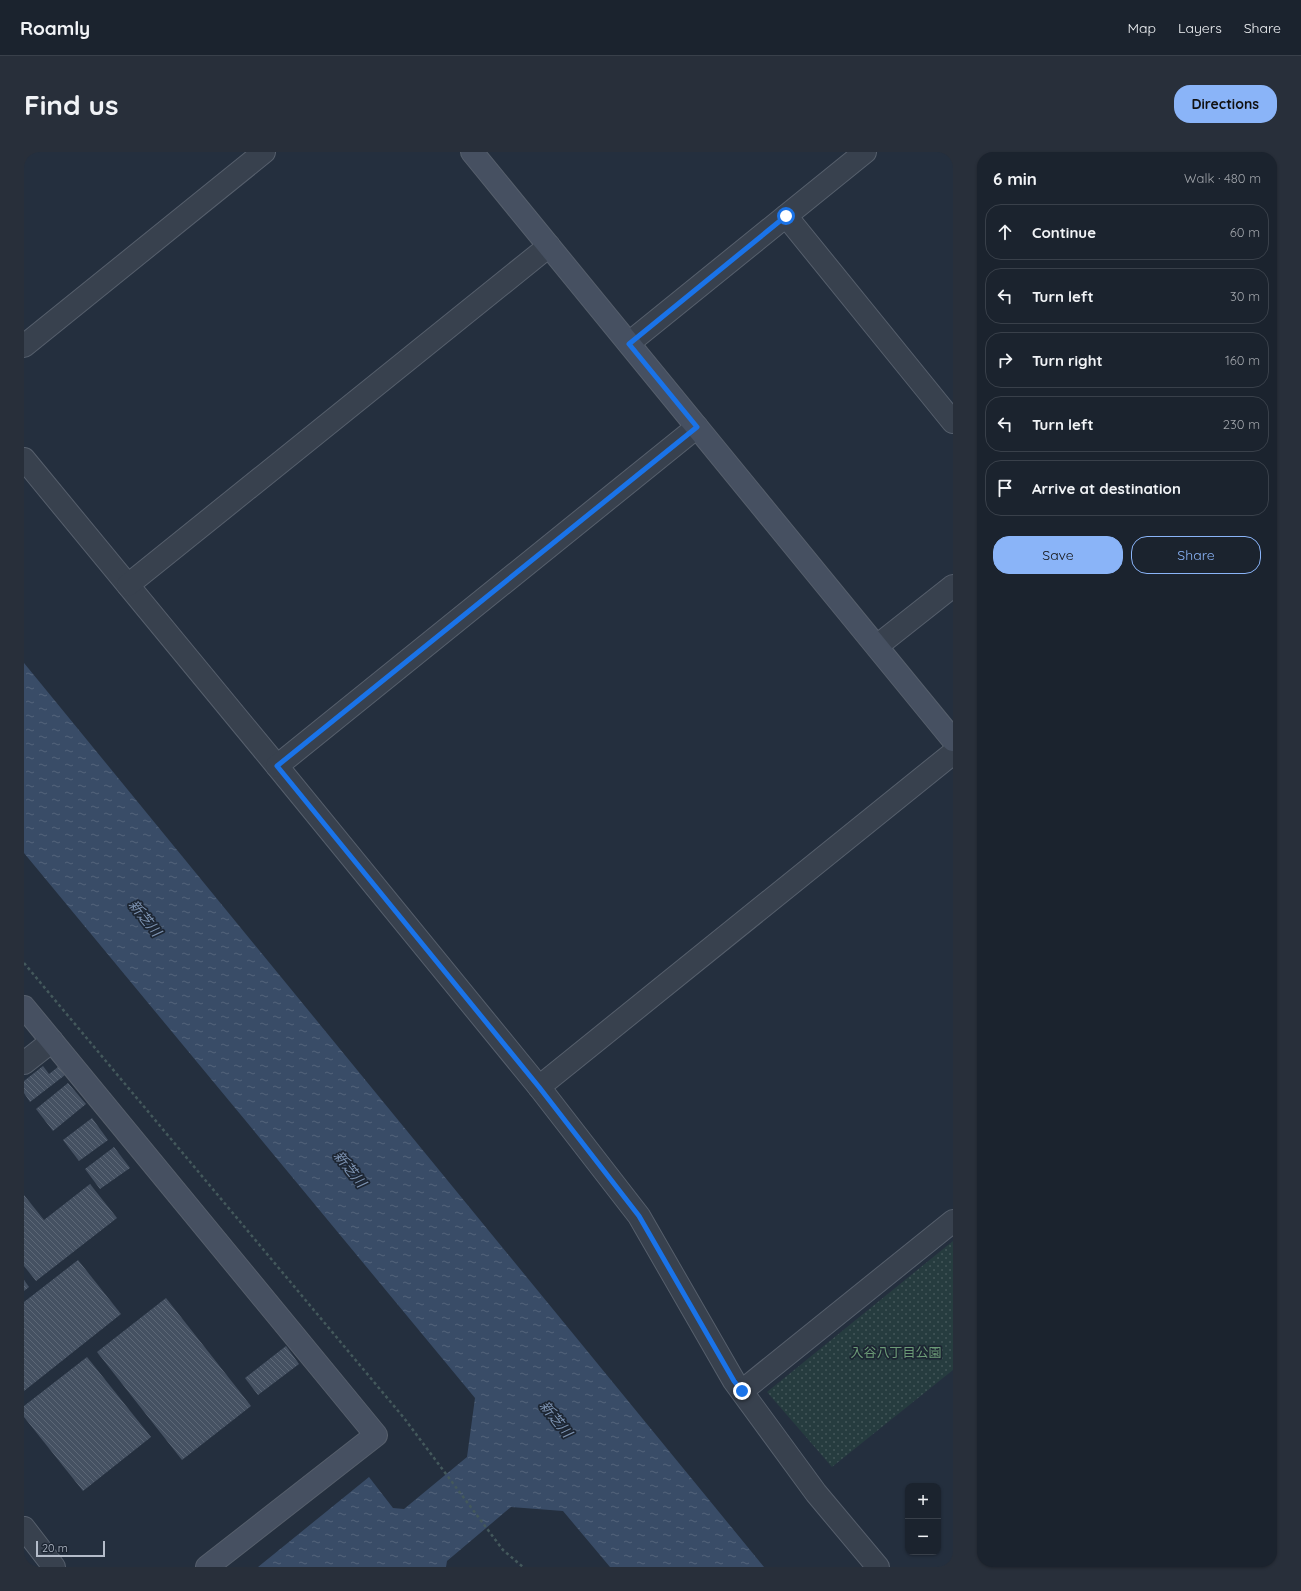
<!DOCTYPE html>
<meta charset="utf-8">
<style>
body{margin:0;font-family:Quicksand,"Noto Sans JP",sans-serif;background:#282f3a;color:#f1f3f6}
.controls{position:absolute;right:12px;bottom:12px;display:grid;overflow:hidden;border-radius:8px;box-shadow:0 1px 3px #0004}
.controls button{width:36px;height:36px;display:grid;place-items:center;padding:0;border:0;border-bottom:1px solid #39404a;background:#1b232e;color:#f1f3f6;font:20px sans-serif}
.scale{position:absolute;left:12px;bottom:10px;width:69px;box-sizing:border-box;padding-left:4px;border:2px solid #b4bcc9;border-top:0;font-size:11px;line-height:14px;white-space:nowrap;color:#b4bcc9;-webkit-text-stroke:3px #1d2633;paint-order:stroke}
.stop{position:absolute;width:12px;height:12px;margin:-9px;border:3px solid #1a73e8;border-radius:50%;background:#fff}
.stop.end{background:#1a73e8;border-color:#fff;box-shadow:0 1px 4px #0008}
.list{margin:0;padding:0;list-style:none}
h2{display:flex;justify-content:space-between;align-items:center;height:52px;margin:0;padding:0 16px;font-size:17px}
h2 small{font-size:13px;font-weight:400;color:#a0a4aa}
.list li{display:grid;grid-template-columns:26px 1fr auto;gap:12px;align-items:center;box-sizing:border-box;height:56px;margin:0 8px 8px;padding:0 8px;border:1px solid #39404a;border-radius:16px}
.list b{display:block;font-size:15px;white-space:nowrap}
.list em{font-size:13px;font-style:normal;color:#a0a4aa}
.actions{display:flex;gap:8px;padding:12px 16px}
.actions a{flex:1;padding:9px 0;border:1px solid #8ab4f8;border-radius:16px;text-align:center;font-size:14px;color:#8ab4f8}
.actions .main{background:#8ab4f8;color:#111}
.icon{flex:none;width:22px;height:22px;fill:none;stroke:currentColor;stroke-width:2;stroke-linecap:round;stroke-linejoin:round}
.map{position:relative;flex:none;width:929px;height:1415px;overflow:hidden;border-radius:16px}
header{display:flex;align-items:center;gap:24px;box-sizing:border-box;height:56px;padding:0 20px;background:#1b232e;border-bottom:1px solid #39404a}
header strong{font-size:19px}
nav{display:flex;gap:22px;margin-inline-start:auto;font-size:14px}
.intro{display:flex;align-items:center;justify-content:space-between;box-sizing:border-box;height:96px;padding:0 24px}
h1{margin:0;font-size:28px}
.button{padding:10px 18px;border-radius:16px;background:#8ab4f8;color:#111;font-size:14px;font-weight:700}
main{display:flex;gap:24px;padding:0 24px}
aside{flex:1;background:#1b232e;border-radius:16px;box-shadow:0 1px 3px #0004}
.map>svg:first-child{display:block}
.grass{fill:url(#grass-dots)}
.water{fill:url(#water-ripples)}
.building{fill:url(#building-back-hatch)}
.lines{fill:none;stroke-linecap:round;stroke-linejoin:round}
.street-casing{stroke:#565f6c;stroke-width:24}
.secondary-casing{stroke:#565f6c;stroke-width:24}
.path{stroke:#44595c;stroke-width:2.5;stroke-dasharray:3 3;stroke-linecap:butt}
.street{stroke:#38414e;stroke-width:22}
.secondary{stroke:#465061;stroke-width:22}
.route{stroke:#1a73e8;stroke-width:5}
.labels{text-anchor:middle;stroke-width:3.5;stroke-linejoin:round;paint-order:stroke}
.park-label{font-size:13px;fill:#6b9a76;stroke:#1d2633}
.water-label{font-size:14px;font-style:italic;fill:#7c92b1;stroke:#1d2633}
</style>
<header>
<strong>Roamly</strong>
<nav><a>Map</a><a>Layers</a><a>Share</a></nav>
</header>
<div class="intro"><h1>Find us</h1><a class="button">Directions</a></div>
<main>
<div class="map">
<svg width="929" height="1415" viewBox="0 0 929 1415">
<defs>
<pattern id="grass-dots" width="8" height="8" patternUnits="userSpaceOnUse"><rect width="8" height="8" fill="#263c3f"/><path d="M2 2h.1M6 6h.1" fill="none" stroke="#435659" stroke-width="1.8" stroke-linecap="round"/></pattern>
<pattern id="water-ripples" width="26" height="14" patternUnits="userSpaceOnUse"><rect width="26" height="14" fill="#394c67"/><path d="M2 4q2-2 4 0t4 0M15 11q2-2 4 0t4 0" fill="none" stroke="#53647b"/></pattern>
<pattern id="building-back-hatch" width="6" height="6" patternUnits="userSpaceOnUse"><rect width="6" height="6" fill="#455162"/><path d="M-1 5l2 2M0 0l6 6M5-1l2 2" fill="none" stroke="#5d6877"/></pattern>
</defs>
<rect width="100%" height="100%" fill="#242f3e"/>
<path class="grass" d="M 929,1089 L 929,1218 L 808,1315 L 743,1240 Z"/>
<path class="water" d="M 0,511 L 740,1415 L 586,1415 L 539,1359 L 487,1355 L 423,1409 L 422,1415 L 234,1415 L 345,1325 L 369,1356 L 380,1357 L 443,1305 L 451,1246 L 0,701 Z"/>
<g class="building">
<path d="M 19,914 L 25,922 L 34,915 L 41,923 L 6,950 L 0,941 L 0,929 Z"/>
<path d="M 44,931 L 62,952 L 29,979 L 12,957 Z"/>
<path d="M 68,966 L 84,988 L 55,1009 L 39,988 Z"/>
<path d="M 90,995 L 106,1016 L 76,1037 L 61,1017 Z"/>
<path d="M 66,1032 L 93,1066 L 12,1129 L 0,1114 L 0,1043 L 20,1068 Z"/>
<path d="M 54,1108 L 97,1162 L 0,1239 L 0,1150 Z"/>
<path d="M 0,1128 L 5,1135 L 0,1139 Z"/>
<path d="M 142,1146 L 227,1254 L 158,1308 L 73,1200 Z"/>
<path d="M 262,1194 L 275,1212 L 234,1243 L 221,1226 Z"/>
<path d="M 63,1205 L 127,1285 L 59,1339 L 0,1265 L 0,1254 Z"/>
</g>
<g class="lines">
<defs>
<g id="street">
<path d="M 762,64 L 929,270"/>
<path d="M 605,191 L 841,0"/>
<path d="M 0,194 L 240,0"/>
<path d="M 0,307 L 253,614 L 515,935 L 615,1064 L 710,1229 L 792,1341 L 854,1415"/>
<path d="M 104,433 L 525,94"/>
<path d="M 853,494 L 929,434"/>
<path d="M 253,614 L 673,275"/>
<path d="M 0,911 L 28,889"/>
<path d="M 515,935 L 929,601"/>
<path d="M 718,1239 L 929,1069"/>
<path d="M 0,1376 L 30,1415"/>
</g>
<g id="secondary">
<path d="M 448,0 L 929,588"/>
<path d="M 0,855 L 352,1283 L 183,1415"/>
</g>
</defs>
<use href="#street" class="street-casing"/>
<use href="#secondary" class="secondary-casing"/>
<path class="path" d="M 0,811 L 380,1266 L 479,1398 L 499,1415"/>
<use href="#street" class="street"/>
<use href="#secondary" class="secondary"/>
</g>
<g class="lines">
<path class="route" d="M 718,1239 L 710,1229 L 615,1064 L 515,935 L 253,614 L 673,275 L 605,192 L 762,64"/>
</g>
<g class="labels">
<g class="park-label">
<text x="872" y="1205">入谷八丁目公園</text>
</g>
<g class="water-label">
<text transform="translate(121 766) rotate(51)" y="5">新芝川</text>
<text transform="translate(326 1017) rotate(51)" y="5">新芝川</text>
<text transform="translate(532 1267) rotate(51)" y="5">新芝川</text>
</g>
</g>
</svg>
<div class="controls">
<button>+</button>
<button>−</button>
</div>
<div class="scale">20 m</div>
<div class="stop" style="left:762px;top:64px"></div>
<div class="stop end" style="left:718px;top:1239px"></div>
</div>
<aside>
<h2>6 min<small>Walk · 480 m</small></h2>
<ul class="list">
<li><svg class="icon" aria-label="ahead" viewBox="0 0 24 24"><path d="M12 20V5M6 11l6-6 6 6"/></svg><div><b>Continue</b></div><em>60 m</em></li>
<li><svg class="icon" aria-label="left" viewBox="0 0 24 24"><path d="M17 20v-9H6M10 6l-5 5 5 5"/></svg><div><b>Turn left</b></div><em>30 m</em></li>
<li><svg class="icon" aria-label="right" viewBox="0 0 24 24"><path d="M7 20v-9h11M14 6l5 5-5 5"/></svg><div><b>Turn right</b></div><em>160 m</em></li>
<li><svg class="icon" aria-label="left" viewBox="0 0 24 24"><path d="M17 20v-9H6M10 6l-5 5 5 5"/></svg><div><b>Turn left</b></div><em>230 m</em></li>
<li><svg class="icon" aria-label="arrive" viewBox="0 0 24 24"><path d="M6 21V4h12l-3 4 3 4H6"/></svg><div><b>Arrive at destination</b></div></li>
</ul>
<div class="actions"><a class="main">Save</a><a>Share</a></div>
</aside>
</main>
